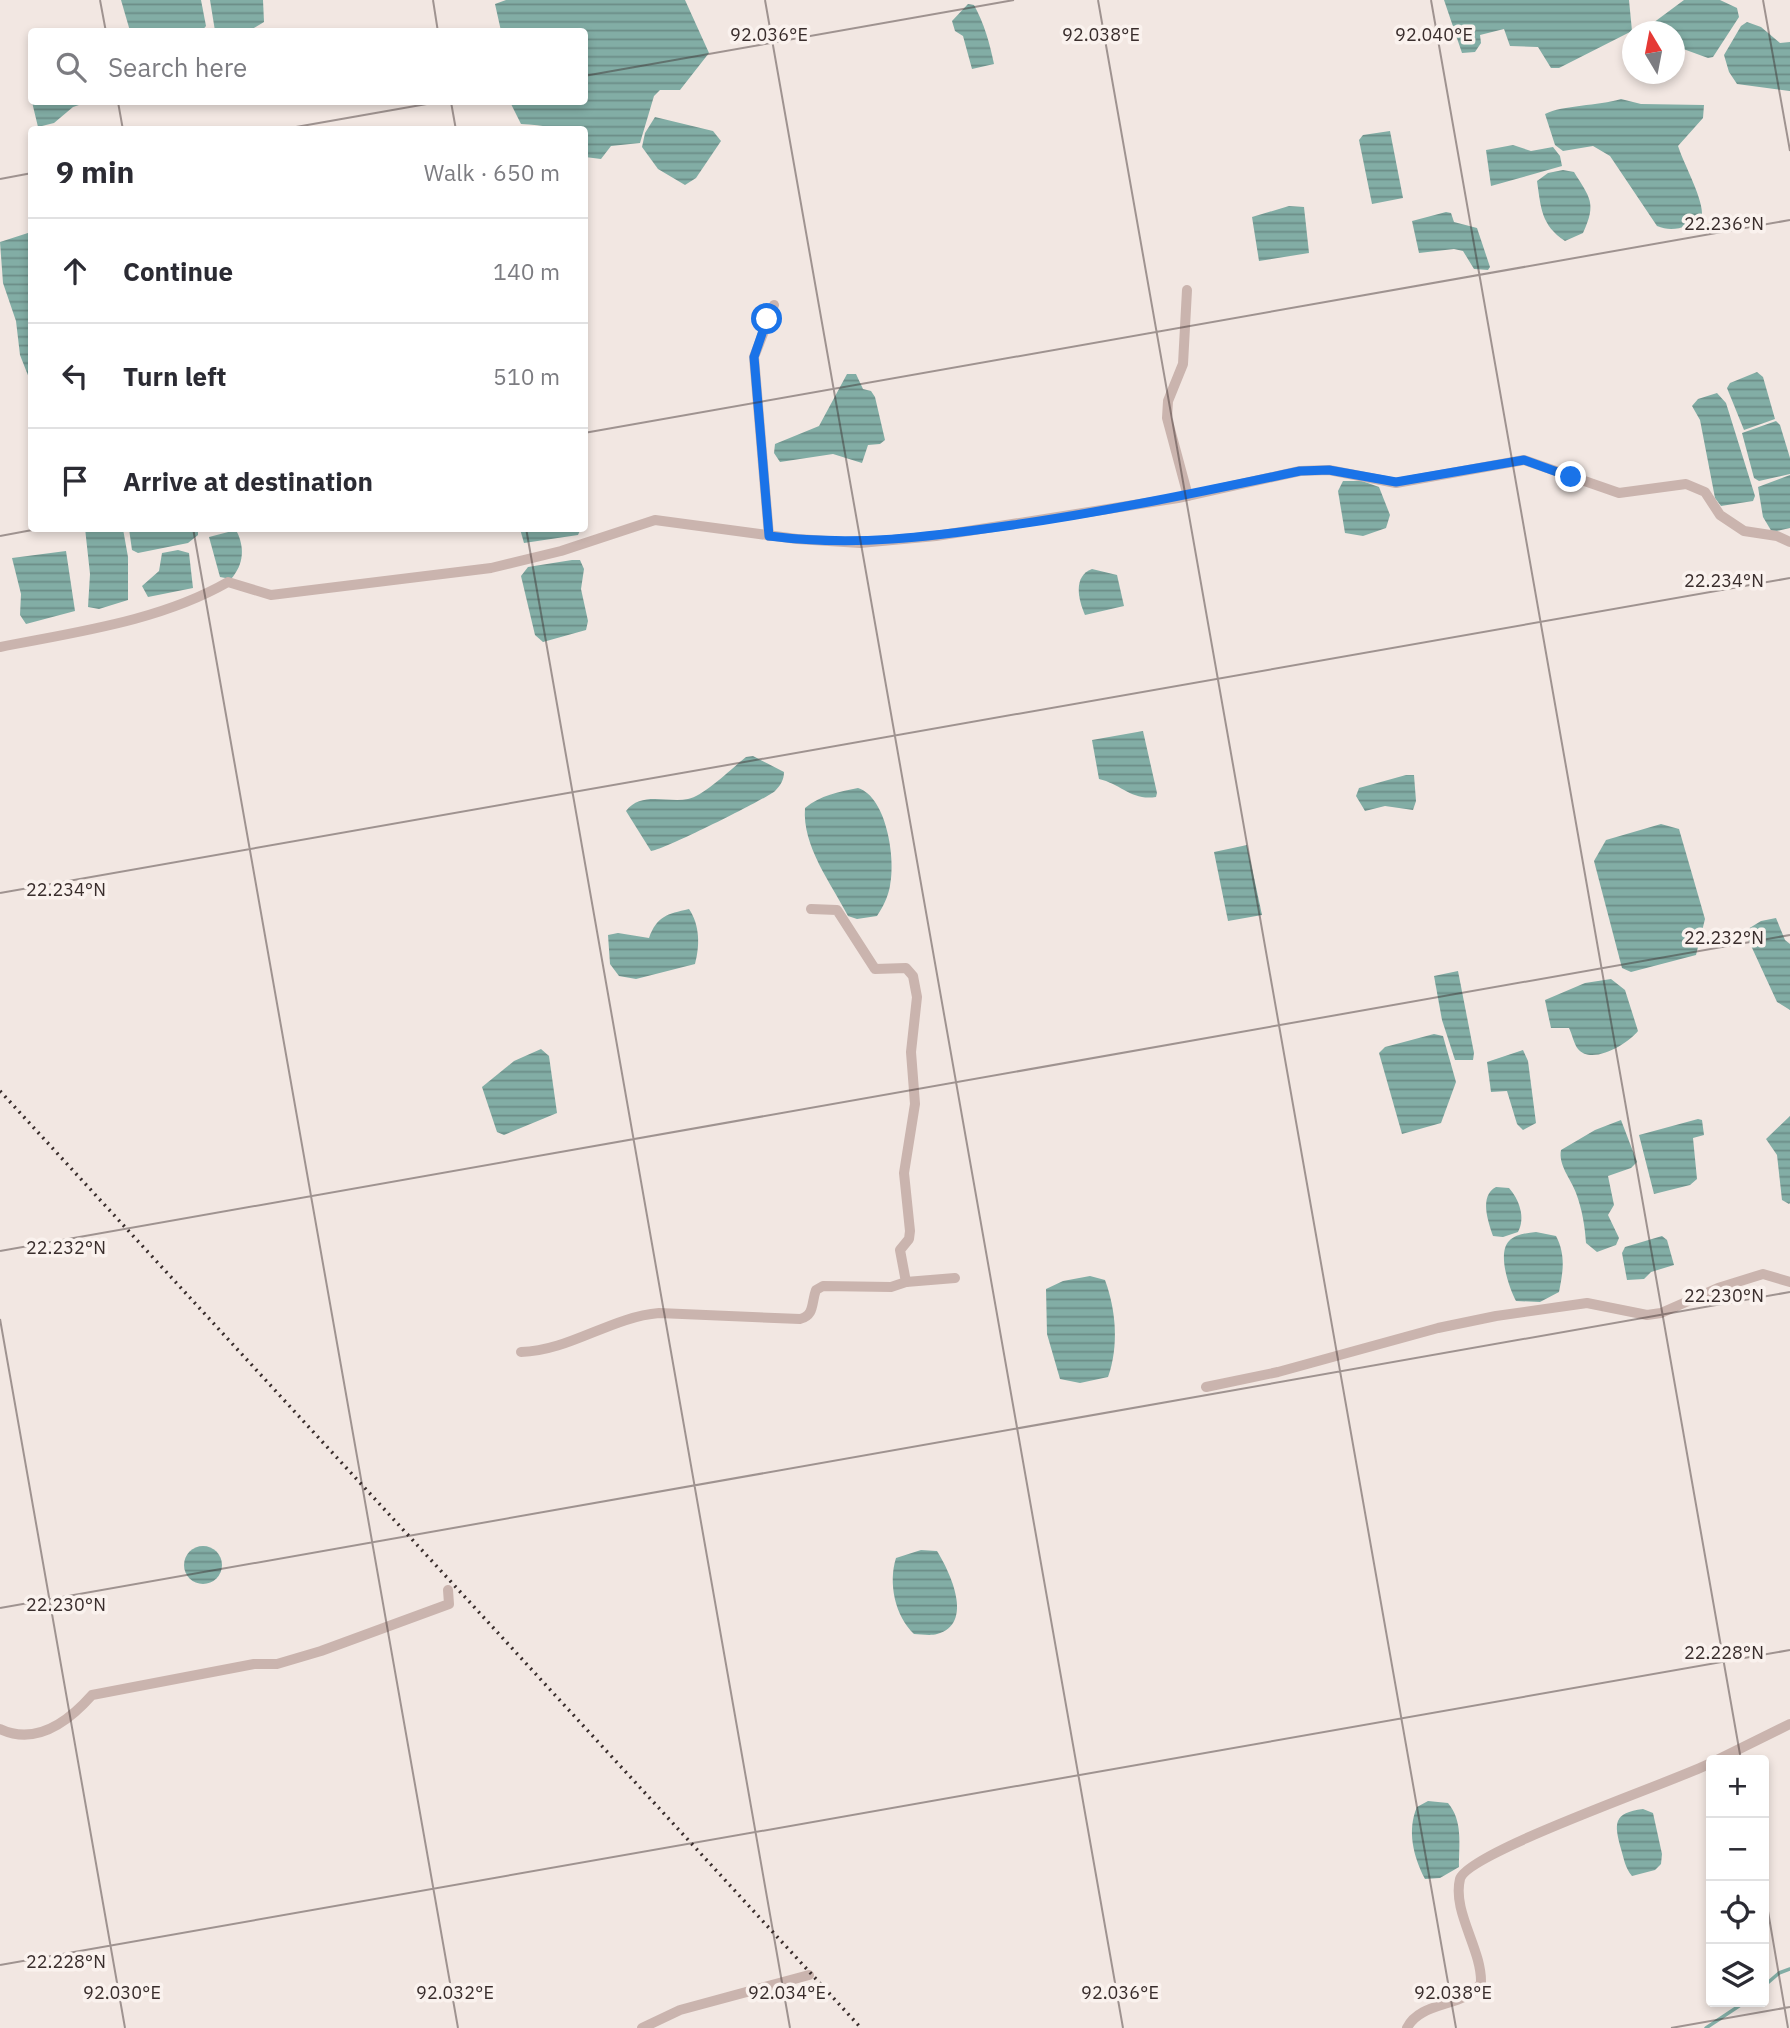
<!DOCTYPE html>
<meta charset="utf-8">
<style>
body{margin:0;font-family:"IBM Plex Sans",sans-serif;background:#f2f2f3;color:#2b2b33}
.controls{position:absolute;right:21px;bottom:21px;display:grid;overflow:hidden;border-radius:7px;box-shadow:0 4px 10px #0003}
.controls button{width:63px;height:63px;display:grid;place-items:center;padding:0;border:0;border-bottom:2px solid #e1e1e2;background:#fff;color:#2b2b33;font:35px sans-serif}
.compass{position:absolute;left:1622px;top:21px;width:63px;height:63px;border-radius:50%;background:#fff;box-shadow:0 4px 10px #0003;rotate:350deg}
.stop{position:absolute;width:21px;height:21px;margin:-16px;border:5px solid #1a73e8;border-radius:50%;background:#fff}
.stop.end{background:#1a73e8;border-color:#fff;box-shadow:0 2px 7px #0008}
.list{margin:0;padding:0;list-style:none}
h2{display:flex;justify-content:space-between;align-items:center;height:91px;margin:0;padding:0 28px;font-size:30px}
h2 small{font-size:23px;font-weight:400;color:#7c7c81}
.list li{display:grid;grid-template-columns:46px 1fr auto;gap:21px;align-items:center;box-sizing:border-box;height:105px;padding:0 28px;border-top:2px solid #e1e1e2}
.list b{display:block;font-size:26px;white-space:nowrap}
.list em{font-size:23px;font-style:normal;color:#7c7c81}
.icon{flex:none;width:38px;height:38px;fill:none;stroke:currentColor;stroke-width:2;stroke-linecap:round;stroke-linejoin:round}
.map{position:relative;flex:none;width:1790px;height:2028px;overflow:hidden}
.search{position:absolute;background:#fff;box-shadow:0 4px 10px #0003;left:28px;top:28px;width:560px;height:77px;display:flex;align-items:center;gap:18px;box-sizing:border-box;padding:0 24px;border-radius:7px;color:#7c7c81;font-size:26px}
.panel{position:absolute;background:#fff;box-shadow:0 4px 10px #0003;left:28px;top:126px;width:560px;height:406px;border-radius:7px}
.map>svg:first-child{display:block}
.water{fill:url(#water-rules)}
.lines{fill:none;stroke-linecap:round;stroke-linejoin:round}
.stream{stroke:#82ada5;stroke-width:3.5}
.minor{stroke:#cab4ae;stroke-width:10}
.rail{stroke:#392d2c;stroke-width:3.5;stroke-dasharray:2 5;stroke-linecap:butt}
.route{stroke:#1a73e8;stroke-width:9}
.ticks{fill:none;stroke:#392d2c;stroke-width:2;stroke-opacity:0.45}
.ticks-label{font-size:18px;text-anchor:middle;fill:#392d2c;stroke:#faf2ee;stroke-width:7;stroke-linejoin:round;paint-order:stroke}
</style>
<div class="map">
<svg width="1790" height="2028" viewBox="0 0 1790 2028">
<defs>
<pattern id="water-rules" width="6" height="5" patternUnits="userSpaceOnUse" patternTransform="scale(1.75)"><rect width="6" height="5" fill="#82ada5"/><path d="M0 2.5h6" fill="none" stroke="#6b8d87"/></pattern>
</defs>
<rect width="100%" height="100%" fill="#f2e7e2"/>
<g class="water">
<path d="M 121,0 L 201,0 L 206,26 L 202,31 L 130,31 Z"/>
<path d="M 210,0 L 263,0 L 264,22 L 249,31 L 215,31 Z"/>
<path d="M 506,0 L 685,0 L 709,53 L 680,90 L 660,90 L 654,96 L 640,143 L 611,146 L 601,159 L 585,157 L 584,130 C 562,130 543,125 521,124 L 510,102 L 584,102 L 584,32 L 501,31 L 495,4 Z"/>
<path d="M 1444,0 L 1629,0 L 1632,31 L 1559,68 L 1551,68 L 1538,47 L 1510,46 L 1504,29 L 1480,35 L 1481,43 L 1475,52 L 1462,53 Z"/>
<path d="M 1684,0 L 1720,0 L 1737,8 L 1739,17 L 1713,57 L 1708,58 L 1675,46 L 1674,32 L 1654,31 L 1653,23 Z"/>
<path d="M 968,4 L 974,5 C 984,23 990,44 994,64 L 972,69 L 963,36 L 955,31 L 952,21 Z"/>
<path d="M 1747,22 L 1761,27 L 1780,43 L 1790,42 L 1790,91 L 1737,84 L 1729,72 L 1724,55 L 1741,26 Z"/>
<path d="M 1621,99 L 1641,104 L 1704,105 L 1703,118 L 1678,146 C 1685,167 1704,200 1702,217 C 1688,227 1673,233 1657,226 L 1610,156 L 1593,146 L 1563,151 L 1555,145 L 1545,114 C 1563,105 1598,106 1621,99 Z"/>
<path d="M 32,102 L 78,102 L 79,105 L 73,107 L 54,123 L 38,127 Z"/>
<path d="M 655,117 L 713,131 L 721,141 L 696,178 L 685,185 L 658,169 L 642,147 L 645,133 Z"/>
<path d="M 1390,131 L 1403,198 L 1372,204 L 1359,140 L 1363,135 Z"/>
<path d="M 1513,145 L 1531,151 L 1553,147 L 1560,156 L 1562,166 L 1491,186 L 1486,150 Z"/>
<path d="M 1563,170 L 1574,172 C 1590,198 1597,203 1583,233 L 1565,241 C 1541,225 1541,208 1537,181 L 1548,173 Z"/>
<path d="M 1289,206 L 1304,207 L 1309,253 L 1259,261 L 1252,217 Z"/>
<path d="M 1446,212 L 1451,213 L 1454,222 L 1477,228 L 1490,267 L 1488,270 L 1474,269 L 1463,251 L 1454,249 L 1419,253 L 1412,221 Z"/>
<path d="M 31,232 L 32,232 L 31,383 L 20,355 L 16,321 L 3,283 L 0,242 Z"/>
<path d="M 1757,372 L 1763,377 L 1775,419 L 1744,430 L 1727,388 L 1730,383 Z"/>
<path d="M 847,374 L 856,374 L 863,389 L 871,391 L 875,397 L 885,440 L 880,444 L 868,445 L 862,463 L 833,454 L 780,462 L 774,453 L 775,444 L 819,426 Z"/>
<path d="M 1717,393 L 1726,403 L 1755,496 L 1753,501 L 1721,506 L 1715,498 L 1700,420 L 1692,406 L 1698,399 Z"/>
<path d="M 1776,421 L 1780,425 L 1790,458 L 1790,474 L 1759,481 L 1754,478 L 1742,433 Z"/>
<path d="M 1790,475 L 1790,528 L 1772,532 L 1763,517 L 1758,487 Z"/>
<path d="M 1343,481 L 1362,481 L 1379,487 L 1390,515 L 1386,528 L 1363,536 L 1345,533 L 1338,491 Z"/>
<path d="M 85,528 L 123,529 L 128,557 L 128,600 L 99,609 L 88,607 L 90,574 Z"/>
<path d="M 581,528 L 578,535 L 524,543 L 520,529 Z"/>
<path d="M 129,529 L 198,529 L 198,535 L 188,543 L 138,553 L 132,550 Z"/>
<path d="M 236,530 C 245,547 244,564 231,579 L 220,577 L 209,537 Z"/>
<path d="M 178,550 L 189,553 L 193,588 L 148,597 L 142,586 L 159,571 L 162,553 Z"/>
<path d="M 66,551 L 75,611 L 26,624 L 20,615 L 21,594 L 12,558 Z"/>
<path d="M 572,560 L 580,560 L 584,569 L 581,589 L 588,621 L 586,630 L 543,642 L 535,635 L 521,576 L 528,567 Z"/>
<path d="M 1092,569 L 1117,575 L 1124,606 L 1085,615 C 1078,599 1073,576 1092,569 Z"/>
<path d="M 1143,731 L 1157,793 L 1156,797 C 1132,801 1121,784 1099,779 L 1092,740 Z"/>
<path d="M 753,756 L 784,772 C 784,780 780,786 775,791 C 764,800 659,852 651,851 L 626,811 C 641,791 667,803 688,799 C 704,796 732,768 746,757 Z"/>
<path d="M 1406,775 L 1414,775 L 1416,801 L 1413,810 L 1385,806 L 1365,811 L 1356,796 L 1359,788 Z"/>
<path d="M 858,788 C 887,797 896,860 890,886 C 888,897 883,907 877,916 L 857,919 L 848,916 C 831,883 802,846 805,808 C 821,795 838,792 858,788 Z"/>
<path d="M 1661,824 L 1679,829 L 1705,919 L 1696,955 L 1631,972 L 1622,968 L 1594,861 L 1606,840 Z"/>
<path d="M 1247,845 L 1262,915 L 1228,921 L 1214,852 Z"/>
<path d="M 689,909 C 700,925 700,946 695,964 L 636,979 L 619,976 L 610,964 L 608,935 L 618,933 L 649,938 C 657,916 667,914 689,909 Z"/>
<path d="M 1776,918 L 1785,940 L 1790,944 L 1790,1010 L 1777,1002 L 1747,937 L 1748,929 L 1761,921 Z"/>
<path d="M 1458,971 L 1474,1053 L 1473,1060 L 1455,1060 L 1442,1020 L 1434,976 Z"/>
<path d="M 1611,979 L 1625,990 L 1638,1031 C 1629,1043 1592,1066 1578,1049 C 1574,1044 1572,1034 1569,1028 L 1551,1028 L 1545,1000 L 1585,983 Z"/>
<path d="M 1434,1034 L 1443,1036 L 1456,1082 L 1441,1123 L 1402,1134 L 1379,1053 L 1385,1047 Z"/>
<path d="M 541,1049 L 549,1056 L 557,1113 L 504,1135 L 497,1132 L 482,1087 L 514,1061 Z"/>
<path d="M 1523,1050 L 1528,1061 L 1536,1123 L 1523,1130 L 1517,1124 L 1507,1091 L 1491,1092 L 1487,1062 Z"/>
<path d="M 1790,1116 L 1790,1203 L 1789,1204 L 1782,1200 L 1777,1155 L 1766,1139 Z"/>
<path d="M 1698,1119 L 1702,1120 L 1704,1135 L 1693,1138 L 1697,1179 L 1690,1185 L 1654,1194 L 1639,1135 Z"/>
<path d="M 1621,1120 L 1637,1162 L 1631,1168 L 1608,1176 L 1614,1205 L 1608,1215 L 1619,1238 L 1616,1245 L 1597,1252 L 1586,1243 C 1585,1226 1582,1209 1576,1193 C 1571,1179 1558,1165 1561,1150 L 1595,1130 Z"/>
<path d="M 1496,1187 L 1509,1188 C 1519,1199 1526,1218 1518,1232 L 1503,1237 L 1493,1236 C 1488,1221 1479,1196 1496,1187 Z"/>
<path d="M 1536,1232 L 1556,1236 C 1566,1255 1563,1272 1559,1292 L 1540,1302 L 1516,1301 C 1509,1288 1497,1253 1509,1241 C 1516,1234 1527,1233 1536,1232 Z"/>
<path d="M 1662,1236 L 1667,1240 L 1674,1265 L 1651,1272 L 1644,1279 L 1627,1280 L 1622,1253 L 1625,1247 Z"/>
<path d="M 1090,1276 L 1105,1280 C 1116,1310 1119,1346 1108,1377 L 1080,1383 L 1060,1379 L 1047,1334 L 1046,1289 L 1063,1281 Z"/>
<circle cx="203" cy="1565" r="19"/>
<path d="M 921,1550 L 937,1551 C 950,1572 975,1624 937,1634 C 930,1636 920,1634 914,1634 C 895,1616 888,1583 896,1558 Z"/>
<path d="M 1428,1801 L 1448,1803 C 1463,1821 1459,1844 1459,1867 L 1440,1878 L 1425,1879 C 1413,1856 1407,1830 1417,1807 Z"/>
<path d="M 1643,1809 L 1653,1813 L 1662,1854 L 1661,1864 L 1655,1870 L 1632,1876 C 1625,1868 1624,1859 1621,1849 C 1614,1823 1613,1813 1643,1809 Z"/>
</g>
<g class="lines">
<g class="stream">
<path d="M 1764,1986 L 1779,1973 L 1790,1969"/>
<path d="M 1706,2028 L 1745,2002"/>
</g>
<g class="minor">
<path d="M 1187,290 L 1183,364 L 1168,401 L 1167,418 L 1188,496"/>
<path d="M 769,536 L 754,357 L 774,305"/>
<path d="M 0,647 C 76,632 160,621 228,582 L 271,595 L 491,568 L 561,551 L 655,520 L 797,539 L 860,543 L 936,536 L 1178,498 L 1300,471 L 1329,470 L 1396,483 L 1524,460 L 1619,493 L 1686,484 L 1705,492 L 1720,515 L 1744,531 L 1777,536 L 1790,542"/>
<path d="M 811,909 L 837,910 L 875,969 L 906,968 L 913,976 L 917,997 L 911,1052 L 915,1104 L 904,1173 L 910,1231 L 909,1239 L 900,1250 L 906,1282"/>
<path d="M 521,1352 C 569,1351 611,1317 659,1313 L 800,1319 C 815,1315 811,1303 816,1290 L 823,1286 L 891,1287 L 906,1282 L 955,1278"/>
<path d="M 1206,1387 L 1278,1372 L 1438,1328 L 1496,1316 L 1587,1303 L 1647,1315 L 1661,1313 L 1718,1288 L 1763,1274 L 1790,1282"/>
<path d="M 0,1729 C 36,1746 69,1721 92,1695 L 254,1664 L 277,1664 L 321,1651 L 449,1604 L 448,1590"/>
<path d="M 1717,1760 L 1790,1724"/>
<path d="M 642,2028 L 680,2010 L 809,1975"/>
<path d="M 1407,2028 C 1421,2000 1465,2008 1481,1983 C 1482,1949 1452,1912 1460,1879 C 1467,1852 1676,1781 1711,1763"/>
</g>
<path class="rail" d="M 0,1091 L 861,2028"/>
</g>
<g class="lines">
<path class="route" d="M 767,319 L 754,357 L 769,536 C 855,547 928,537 1013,525 C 1110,511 1205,491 1300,471 L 1329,470 L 1396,482 L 1524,460 L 1571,477"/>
</g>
<path class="ticks" d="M 100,0 L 106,32M 433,0 L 438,32M 765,0 L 1123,2028M 1098,0 L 1456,2028M 1431,0 L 1741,1760M 1763,0 L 1790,151M 584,76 L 1014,0M 118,102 L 123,130M 451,102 L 456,130M 279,130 L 438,102M 0,179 L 32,173M 584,433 L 1790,220M 193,528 L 458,2028M 526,528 L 790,2028M 0,536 L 43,528M 0,893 L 1790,578M 0,1251 L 1790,935M 0,1319 L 125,2028M 0,1608 L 1790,1292M 1764,1888 L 1788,2028M 0,1965 L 1790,1650M 1671,2028 L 1790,2007"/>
<g class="ticks-label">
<text x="769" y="41">92.036°E</text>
<text x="1101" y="41">92.038°E</text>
<text x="1434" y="41">92.040°E</text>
<text x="1724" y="230">22.236°N</text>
<text x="1724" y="587">22.234°N</text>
<text x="66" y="896">22.234°N</text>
<text x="1724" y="944">22.232°N</text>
<text x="66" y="1254">22.232°N</text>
<text x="1724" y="1302">22.230°N</text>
<text x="66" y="1611">22.230°N</text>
<text x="1724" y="1659">22.228°N</text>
<text x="66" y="1968">22.228°N</text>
<text x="122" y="1999">92.030°E</text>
<text x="455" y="1999">92.032°E</text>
<text x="787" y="1999">92.034°E</text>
<text x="1120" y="1999">92.036°E</text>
<text x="1453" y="1999">92.038°E</text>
</g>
</svg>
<div class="controls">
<button>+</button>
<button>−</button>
<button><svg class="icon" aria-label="locate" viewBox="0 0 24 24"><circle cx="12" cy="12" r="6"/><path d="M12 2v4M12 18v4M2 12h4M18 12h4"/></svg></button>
<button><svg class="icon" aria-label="layers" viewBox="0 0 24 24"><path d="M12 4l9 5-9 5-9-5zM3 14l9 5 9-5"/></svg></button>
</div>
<svg class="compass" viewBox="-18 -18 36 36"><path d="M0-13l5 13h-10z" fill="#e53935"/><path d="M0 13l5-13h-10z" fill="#7c7c81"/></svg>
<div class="stop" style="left:767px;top:319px"></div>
<div class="stop end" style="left:1571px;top:477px"></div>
<div class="search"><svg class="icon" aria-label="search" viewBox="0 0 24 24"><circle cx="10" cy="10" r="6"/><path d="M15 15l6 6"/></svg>Search here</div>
<section class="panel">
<h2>9 min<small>Walk · 650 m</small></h2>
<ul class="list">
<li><svg class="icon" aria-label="ahead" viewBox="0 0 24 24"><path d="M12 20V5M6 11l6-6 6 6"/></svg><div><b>Continue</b></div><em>140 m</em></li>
<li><svg class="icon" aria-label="left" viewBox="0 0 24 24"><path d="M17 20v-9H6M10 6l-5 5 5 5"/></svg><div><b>Turn left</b></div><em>510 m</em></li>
<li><svg class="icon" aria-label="arrive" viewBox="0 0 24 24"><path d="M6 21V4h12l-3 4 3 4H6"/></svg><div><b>Arrive at destination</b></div></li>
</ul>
</section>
</div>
